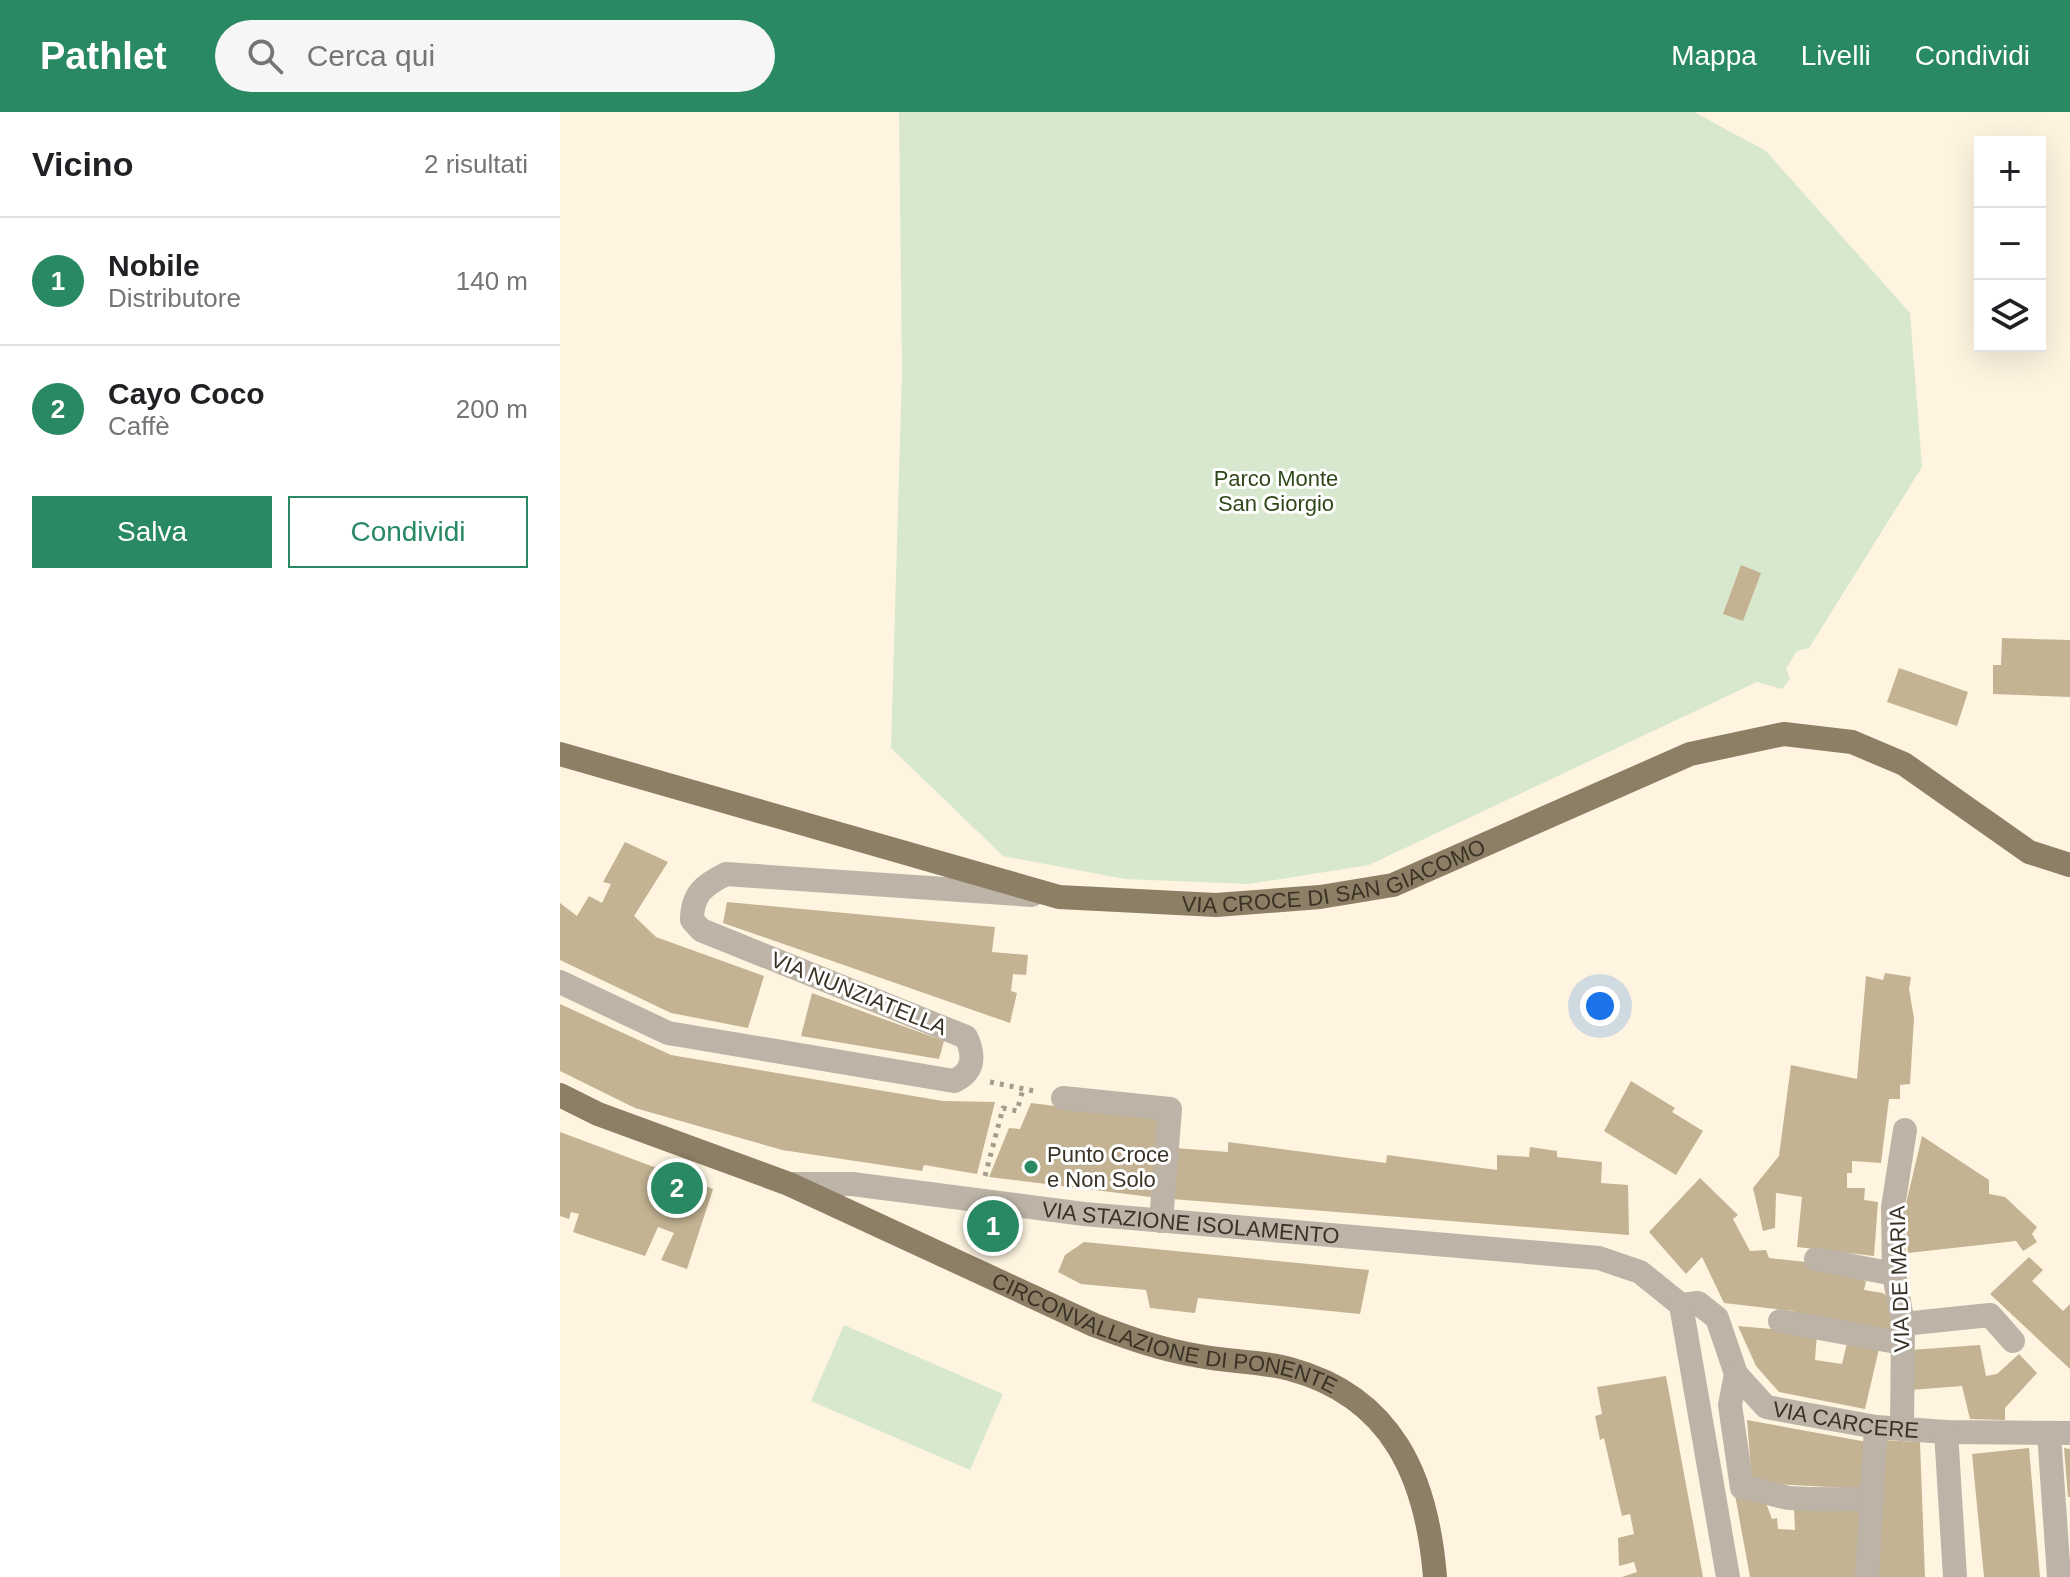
<!DOCTYPE html>
<html lang="it">
<meta charset="utf-8">
<style>
body{margin:0;font-family:Arial,sans-serif;background:#f6f6f6;color:#202124}
.controls{position:absolute;right:24px;top:24px;display:grid;overflow:hidden;border-radius:0px;box-shadow:0 8px 32px #0002}
.controls button{width:72px;height:72px;display:grid;place-items:center;padding:0;border:0;border-bottom:2px solid #e0e0e0;background:#fff;color:#202124;font:40px sans-serif}
.you{position:absolute;left:1040px;top:894px;width:28px;height:28px;margin:-20px;border:6px solid #fff;border-radius:50%;background:#1a73e8;box-shadow:0 0 0 12px #1a73e833}
.badge{display:grid;place-items:center;width:52px;height:52px;border-radius:50%;background:#288962;color:#fff;font-size:26px;font-weight:700}
.pin{position:absolute;translate:-50% -50%;border:4px solid #fff;box-shadow:0 2px 8px #0006}
.list{margin:0;padding:0;list-style:none}
h2{display:flex;justify-content:space-between;align-items:center;height:104px;margin:0;padding:0 32px;font-size:34px}
h2 small{font-size:26px;font-weight:400;color:#757577}
.list li{display:grid;grid-template-columns:52px 1fr auto;gap:24px;align-items:center;box-sizing:border-box;height:128px;padding:0 32px;border-top:2px solid #e0e0e0}
.list b{display:block;font-size:30px;white-space:nowrap}
.list p{margin:0;font-size:26px;white-space:nowrap;color:#757577}
.list em{font-size:26px;font-style:normal;color:#757577}
.actions{display:flex;gap:16px;padding:24px 32px}
.actions a{flex:1;padding:18px 0;border:2px solid #288962;border-radius:0px;text-align:center;font-size:28px;color:#288962}
.actions .main{background:#288962;color:#fff}
.icon{flex:none;width:44px;height:44px;fill:none;stroke:currentColor;stroke-width:2;stroke-linecap:round;stroke-linejoin:round}
.map{position:relative;flex:none;width:1510px;height:1465px;overflow:hidden}
header{display:flex;align-items:center;gap:48px;box-sizing:border-box;height:112px;padding:0 40px;background:#288962;color:#fff}
header strong{font-size:38px}
nav{display:flex;gap:44px;margin-inline-start:auto;font-size:28px}
.search{width:560px;height:72px;background:#f6f6f6;display:flex;align-items:center;gap:20px;box-sizing:border-box;padding:0 28px;border-radius:44px;color:#757577;font-size:30px}
main{display:flex}
aside{flex:1;background:#fff}
.map>svg:first-child{display:block}
.green{fill:#d8e8ce}
.building{fill:#c3b392}
.lines{fill:none;stroke-linecap:round;stroke-linejoin:round}
.path{stroke:#a59d8c;stroke-width:5;stroke-dasharray:4 6;stroke-linecap:butt}
.minor{stroke:#bdb4a7;stroke-width:24}
.major{stroke:#8d7e66;stroke-width:24}
.poi-dot{fill:#288962;stroke:#fff;stroke-width:3}
.labels{text-anchor:middle;stroke-width:6;stroke-linejoin:round;paint-order:stroke}
.park-label{font-size:22px;fill:#2f4819;stroke:#fff}
.street-label{font-size:22px;fill:#3a3326;stroke:#fff}
.poi-label{font-size:22px;fill:#3a3326;stroke:#fff;text-anchor:start}
</style>
<header>
<strong>Pathlet</strong>
<div class="search"><svg class="icon" aria-label="search" viewBox="0 0 24 24"><circle cx="10" cy="10" r="6"/><path d="M15 15l6 6"/></svg>Cerca qui</div>
<nav><a>Mappa</a><a>Livelli</a><a>Condividi</a></nav>
</header>
<main>
<aside>
<h2>Vicino<small>2 risultati</small></h2>
<ul class="list">
<li><span class="badge">1</span><div><b>Nobile</b><p>Distributore</p></div><em>140 m</em></li>
<li><span class="badge">2</span><div><b>Cayo Coco</b><p>Caffè</p></div><em>200 m</em></li>
</ul>
<div class="actions"><a class="main">Salva</a><a>Condividi</a></div>
</aside>
<div class="map">
<svg width="1510" height="1465" viewBox="0 0 1510 1465">
<rect width="100%" height="100%" fill="#fef4e0"/>
<g class="green">
<path d="M 339,0 L 1134,0 L 1206,39 L 1350,201 L 1362,355 L 1249,536 L 1237,539 L 1226,557 L 1230,567 L 1222,577 L 1197,570 L 809,753 L 689,772 L 565,767 L 443,744 L 331,636 L 342,260 Z"/>
<path d="M 284,1213 L 443,1282 L 410,1358 L 251,1289 Z"/>
</g>
<g class="building">
<path d="M 1181,453 L 1201,461 L 1183,509 L 1163,502 Z"/>
<path d="M 1442,526 L 1510,528 L 1510,585 L 1433,582 L 1433,553 L 1441,553 Z"/>
<path d="M 1339,556 L 1408,580 L 1397,614 L 1327,590 Z"/>
<path d="M 65,730 L 108,750 L 74,804 L 96,825 L 204,864 L 188,916 L 111,901 L 0,848 L 0,791 L 17,804 L 29,784 L 42,791 L 51,772 L 43,770 Z"/>
<path d="M 167,790 L 435,815 L 432,840 L 468,843 L 466,863 L 453,862 L 451,879 L 457,881 L 450,911 L 163,811 Z"/>
<path d="M 1325,861 L 1351,865 L 1349,877 L 1354,906 L 1350,972 L 1340,973 L 1340,987 L 1329,987 L 1321,1051 L 1292,1049 L 1292,1061 L 1287,1061 L 1287,1076 L 1305,1076 L 1304,1088 L 1318,1090 L 1314,1144 L 1237,1135 L 1242,1085 L 1216,1081 L 1215,1116 L 1203,1119 L 1193,1076 L 1219,1044 L 1231,953 L 1297,967 L 1306,864 L 1323,868 Z"/>
<path d="M 252,881 L 384,929 L 379,947 L 241,924 Z"/>
<path d="M 0,892 L 111,943 L 383,989 L 435,990 L 417,1062 L 364,1053 L 362,1059 L 222,1038 L 75,996 L 0,959 Z"/>
<path d="M 1071,969 L 1115,996 L 1112,1000 L 1143,1019 L 1116,1063 L 1044,1019 Z"/>
<path d="M 471,991 L 601,1007 L 591,1085 L 429,1065 L 449,1016 L 460,1017 Z"/>
<path d="M 0,1020 L 153,1077 L 127,1157 L 101,1148 L 114,1121 L 98,1115 L 85,1144 L 13,1120 L 19,1102 L 11,1100 L 9,1107 L 0,1104 Z"/>
<path d="M 1362,1024 L 1429,1068 L 1429,1082 L 1445,1085 L 1477,1115 L 1472,1122 L 1477,1130 L 1463,1139 L 1456,1129 L 1348,1141 L 1345,1096 Z"/>
<path d="M 668,1030 L 826,1051 L 827,1043 L 937,1058 L 937,1043 L 969,1045 L 970,1035 L 997,1039 L 997,1045 L 1042,1050 L 1041,1071 L 1068,1073 L 1069,1123 L 612,1087 L 615,1036 L 668,1040 Z"/>
<path d="M 1140,1066 L 1178,1103 L 1173,1107 L 1190,1139 L 1206,1138 L 1209,1146 L 1246,1150 L 1306,1169 L 1304,1178 L 1323,1181 L 1333,1191 L 1334,1221 L 1233,1204 L 1234,1199 L 1164,1191 L 1142,1145 L 1126,1162 L 1089,1120 Z"/>
<path d="M 524,1130 L 809,1158 L 800,1202 L 638,1186 L 635,1201 L 590,1196 L 586,1178 L 521,1172 L 498,1160 L 505,1143 Z"/>
<path d="M 1469,1145 L 1483,1158 L 1472,1169 L 1503,1199 L 1510,1192 L 1510,1257 L 1430,1182 Z"/>
<path d="M 1178,1214 L 1257,1221 L 1255,1248 L 1282,1252 L 1287,1231 L 1319,1237 L 1305,1297 L 1219,1280 L 1196,1254 Z"/>
<path d="M 1420,1233 L 1426,1264 L 1437,1262 L 1459,1242 L 1477,1261 L 1445,1296 L 1445,1308 L 1410,1307 L 1402,1274 L 1350,1278 L 1350,1238 Z"/>
<path d="M 1106,1264 L 1143,1465 L 1062,1465 L 1077,1460 L 1074,1450 L 1059,1454 L 1058,1426 L 1074,1422 L 1070,1402 L 1062,1404 L 1044,1326 L 1040,1328 L 1035,1304 L 1042,1302 L 1037,1275 Z"/>
<path d="M 1187,1308 L 1307,1330 L 1306,1377 L 1192,1371 Z"/>
<path d="M 1321,1328 L 1360,1330 L 1365,1465 L 1313,1465 Z"/>
<path d="M 1469,1336 L 1480,1465 L 1424,1465 L 1412,1342 Z"/>
<path d="M 1504,1336 L 1510,1337 L 1510,1385 L 1508,1385 Z"/>
<path d="M 1175,1383 L 1203,1383 L 1212,1407 L 1217,1406 L 1218,1417 L 1235,1418 L 1234,1395 L 1303,1397 L 1303,1465 L 1190,1465 Z"/>
</g>
<g class="lines">
<g class="path">
<path d="M 430,970 L 479,980"/>
<path d="M 425,1064 L 443,996 L 457,999 L 463,977"/>
</g>
<g class="minor">
<path d="M 0,870 L 108,921 L 394,969 C 414,960 415,944 406,925 L 141,818 L 132,808 C 132,782 144,773 166,762 L 472,783"/>
<path d="M 503,986 L 610,997 L 601,1109"/>
<path id="s1" d="M 229,1072 L 292,1072 L 524,1102 L 1039,1146 L 1080,1160 L 1121,1193"/>
<path d="M 1256,1147 L 1334,1162"/>
<path id="s2" d="M 1121,1193 L 1138,1191 L 1157,1206 L 1176,1262 L 1206,1295 L 1316,1315 L 1386,1320 L 1510,1321"/>
<path d="M 1121,1193 L 1168,1465"/>
<path d="M 1220,1209 L 1342,1231"/>
<path d="M 1343,1212 L 1430,1203 L 1453,1229"/>
<path d="M 1176,1262 L 1170,1293 L 1182,1376 C 1200,1376 1212,1384 1230,1386 C 1257,1388 1285,1387 1312,1387"/>
<path d="M 1342,1317 L 1343,1212 L 1334,1162 L 1333,1095 L 1345,1018"/>
<path d="M 1386,1320 L 1395,1465"/>
<path d="M 1489,1321 L 1499,1465"/>
<path d="M 1307,1465 L 1316,1315"/>
</g>
<g class="major">
<path id="s3" d="M 0,642 L 499,785 L 656,793 L 760,785 L 833,773 L 1130,642 L 1224,622 L 1292,630 L 1344,652 L 1469,740 L 1510,753"/>
<path id="s4" d="M 0,983 L 38,1002 L 229,1072 L 534,1213 C 569,1226 602,1238 639,1244 C 669,1250 701,1249 730,1257 C 833,1285 867,1366 875,1465"/>
</g>
</g>
<circle class="poi-dot" cx="471" cy="1055" r="8"/>
<g class="labels">
<g class="park-label">
<text x="716" y="374">Parco Monte<tspan x="716" dy="25">San Giorgio</tspan></text>
</g>
<g class="street-label">
<text dy="8" stroke="none"><textPath href="#s3" startOffset="798">VIA CROCE DI SAN GIACOMO</textPath></text>
<text transform="translate(299 881) rotate(22)" y="8">VIA NUNZIATELLA</text>
<text dy="8" stroke="none"><textPath href="#s1" startOffset="404">VIA STAZIONE ISOLAMENTO</textPath></text>
<text transform="translate(1339 1167) rotate(-92)" y="8">VIA DE MARIA</text>
<text dy="8" stroke="none"><textPath href="#s4" startOffset="652">CIRCONVALLAZIONE DI PONENTE</textPath></text>
<text dy="8" stroke="none"><textPath href="#s2" startOffset="226">VIA CARCERE</textPath></text>
</g>
<g class="poi-label">
<text x="487" y="1050">Punto Croce<tspan x="487" dy="25">e Non Solo</tspan></text>
</g>
</g>
</svg>
<div class="controls">
<button>+</button>
<button>−</button>
<button><svg class="icon" aria-label="layers" viewBox="0 0 24 24"><path d="M12 4l9 5-9 5-9-5zM3 14l9 5 9-5"/></svg></button>
</div>
<div class="you"></div>
<div class="pin badge" style="left:433px;top:1114px">1</div>
<div class="pin badge" style="left:117px;top:1076px">2</div>
</div>
</main>
